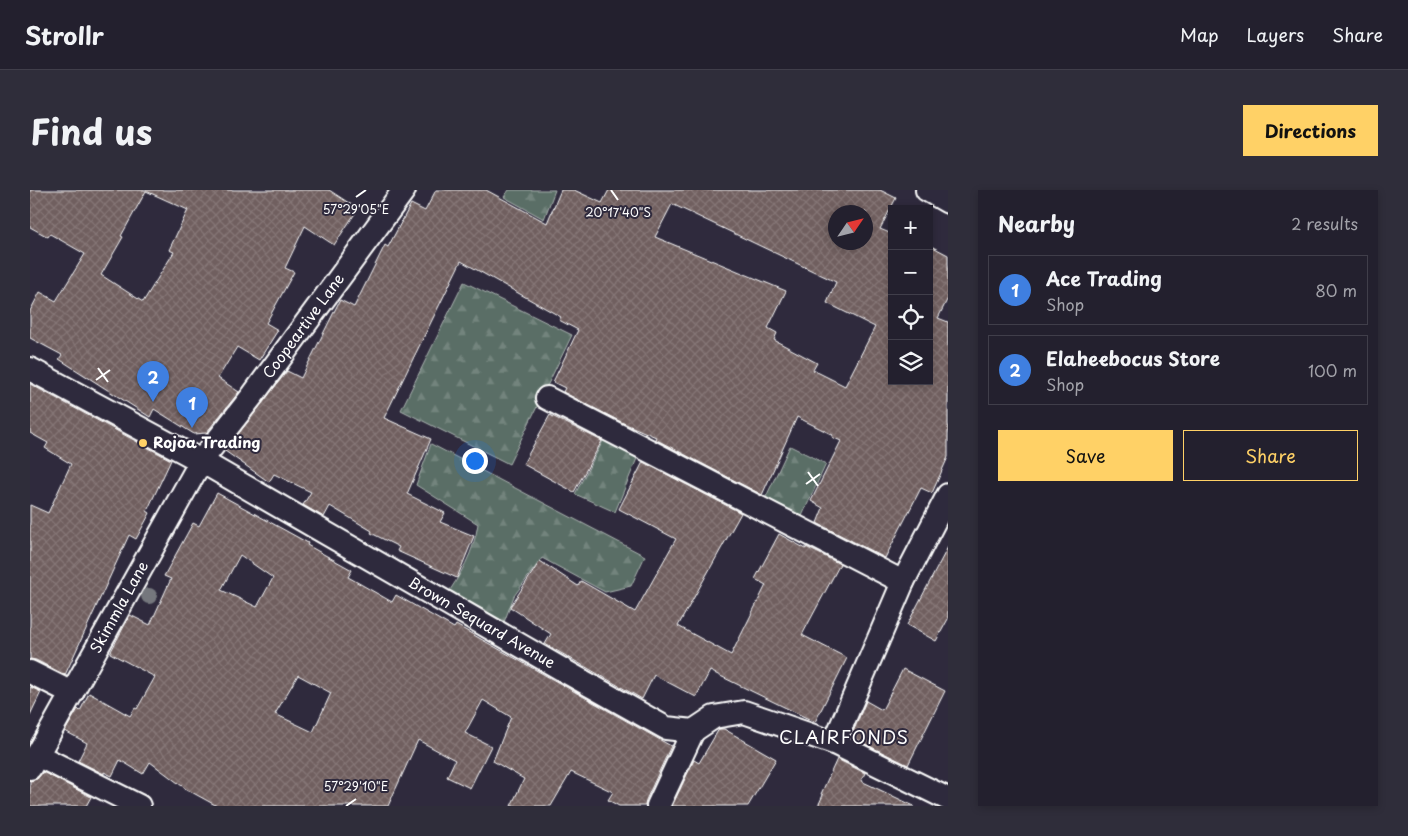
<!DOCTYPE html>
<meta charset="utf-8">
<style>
body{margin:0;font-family:"Playpen Sans",sans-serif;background:#2f2d3a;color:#f1f3f6}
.controls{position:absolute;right:15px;top:15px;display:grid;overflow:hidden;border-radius:0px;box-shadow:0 2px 8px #0003}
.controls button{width:45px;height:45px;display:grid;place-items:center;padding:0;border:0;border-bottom:1px solid #403e4a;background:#23202e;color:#f1f3f6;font:25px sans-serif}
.compass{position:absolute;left:798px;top:15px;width:45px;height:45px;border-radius:50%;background:#23202e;box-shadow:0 2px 8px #0003;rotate:55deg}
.you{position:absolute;left:444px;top:270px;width:18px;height:18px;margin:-12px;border:4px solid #fff;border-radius:50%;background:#1a73e8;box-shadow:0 0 0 8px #1a73e833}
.badge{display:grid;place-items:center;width:32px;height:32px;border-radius:50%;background:#ffd166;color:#fff;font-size:16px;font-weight:700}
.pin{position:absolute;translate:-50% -41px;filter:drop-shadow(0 1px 2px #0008)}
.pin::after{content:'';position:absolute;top:26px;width:18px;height:15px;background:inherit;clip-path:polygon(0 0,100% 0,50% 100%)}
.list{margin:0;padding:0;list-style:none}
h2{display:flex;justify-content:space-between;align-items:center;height:65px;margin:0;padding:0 20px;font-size:21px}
h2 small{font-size:16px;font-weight:400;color:#a3a3aa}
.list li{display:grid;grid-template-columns:32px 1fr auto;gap:15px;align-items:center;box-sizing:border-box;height:70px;margin:0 10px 10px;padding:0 10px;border:1px solid #403e4a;border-radius:0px}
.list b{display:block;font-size:19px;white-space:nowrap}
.list p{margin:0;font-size:16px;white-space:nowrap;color:#a3a3aa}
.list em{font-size:16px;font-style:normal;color:#a3a3aa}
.actions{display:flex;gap:10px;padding:15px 20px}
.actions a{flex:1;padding:11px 0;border:1px solid #ffd166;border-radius:0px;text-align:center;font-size:18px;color:#ffd166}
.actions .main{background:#ffd166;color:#111}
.icon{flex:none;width:28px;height:28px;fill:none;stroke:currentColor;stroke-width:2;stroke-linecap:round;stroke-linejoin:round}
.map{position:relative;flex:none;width:918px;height:616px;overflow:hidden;border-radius:0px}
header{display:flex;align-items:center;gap:30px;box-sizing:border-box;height:70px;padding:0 25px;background:#23202e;border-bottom:1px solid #403e4a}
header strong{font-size:24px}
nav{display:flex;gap:28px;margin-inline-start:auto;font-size:18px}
.intro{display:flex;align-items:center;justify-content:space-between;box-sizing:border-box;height:120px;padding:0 30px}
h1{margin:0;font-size:35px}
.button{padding:12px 22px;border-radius:0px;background:#ffd166;color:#111;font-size:18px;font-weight:700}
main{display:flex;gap:30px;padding:0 30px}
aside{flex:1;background:#23202e;border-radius:0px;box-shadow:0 2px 8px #0003}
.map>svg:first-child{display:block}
.forest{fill:url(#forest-firs);stroke:#acb6b2}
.building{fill:url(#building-cross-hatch);stroke:#fff;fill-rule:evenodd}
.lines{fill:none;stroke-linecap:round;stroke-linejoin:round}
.street-casing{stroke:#fff;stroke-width:26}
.street{stroke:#2f2a3d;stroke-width:22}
.tree{fill:#74777d}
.ticks{fill:none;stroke:#fff;stroke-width:2}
.poi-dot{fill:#ffd166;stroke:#2f2a3d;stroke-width:2}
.labels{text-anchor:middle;stroke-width:4;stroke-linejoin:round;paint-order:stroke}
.street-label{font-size:15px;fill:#fff;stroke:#2f2a3d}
.poi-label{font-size:15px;font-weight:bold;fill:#fff;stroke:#2f2a3d;text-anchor:start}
.quarter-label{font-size:18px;letter-spacing:1px;fill:#fff;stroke:#2f2a3d}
.ticks-label{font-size:12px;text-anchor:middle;fill:#fff;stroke:#2f2a3d;stroke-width:4;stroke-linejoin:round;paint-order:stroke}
</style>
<header>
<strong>Strollr</strong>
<nav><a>Map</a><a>Layers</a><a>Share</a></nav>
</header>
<div class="intro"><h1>Find us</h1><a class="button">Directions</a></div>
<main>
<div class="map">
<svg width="918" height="616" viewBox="0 0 918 616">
<defs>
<pattern id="forest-firs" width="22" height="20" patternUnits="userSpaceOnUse" patternTransform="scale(1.25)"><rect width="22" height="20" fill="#5a6e66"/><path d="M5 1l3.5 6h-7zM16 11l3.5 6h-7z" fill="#73847d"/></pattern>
<pattern id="building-cross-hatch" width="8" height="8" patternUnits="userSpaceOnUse" patternTransform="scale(1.25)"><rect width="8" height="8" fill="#705e5e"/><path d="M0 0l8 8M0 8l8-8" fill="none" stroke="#857676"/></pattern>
</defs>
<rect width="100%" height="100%" fill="#2f2a3d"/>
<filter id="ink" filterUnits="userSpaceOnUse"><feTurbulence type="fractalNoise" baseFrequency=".02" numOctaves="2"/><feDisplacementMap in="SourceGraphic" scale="10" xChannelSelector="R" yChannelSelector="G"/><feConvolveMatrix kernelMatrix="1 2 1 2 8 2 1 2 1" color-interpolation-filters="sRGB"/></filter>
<g filter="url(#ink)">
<g class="forest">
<path d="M 479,0 L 525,0 L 514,29 L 474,7 Z"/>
<path d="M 434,92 L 542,145 L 479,274 L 371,220 Z"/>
<path d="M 574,249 L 608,266 L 585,322 L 545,304 Z"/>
<path d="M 401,254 L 615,366 L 601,396 L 575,402 L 512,368 L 484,406 L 471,440 L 414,409 C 430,386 444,362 448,334 L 386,295 Z"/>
<path d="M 760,256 L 796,274 L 772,326 L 735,309 Z"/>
</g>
<g class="building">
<path d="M 0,0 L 299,0 L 328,19 L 304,55 L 275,36 L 255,78 L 264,82 L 236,133 L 248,140 L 229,170 L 207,157 L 188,188 L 209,202 L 176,243 L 164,244 L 124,219 L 120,227 L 29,169 L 32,165 L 0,148 L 0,121 L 10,102 L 26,111 L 55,64 L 20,44 L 18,47 L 0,37 ZM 116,1 L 158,20 L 139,60 L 144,62 L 113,112 L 71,85 L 93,47 L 91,46 Z"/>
<path d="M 406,0 L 456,0 L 517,33 L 531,0 L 544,0 L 572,13 L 579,0 L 850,0 L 866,8 L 850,39 L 862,44 L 862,191 L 899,191 L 899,55 L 918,65 L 918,108 L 908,128 L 918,132 L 918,267 L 902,303 L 891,298 L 855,368 L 787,333 L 793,318 L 781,311 L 811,251 L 802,247 L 803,245 L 767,227 L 732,305 L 625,249 L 626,247 L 591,232 L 533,202 L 535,198 L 523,192 L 548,140 L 529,130 L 531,127 L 431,71 L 354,228 L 401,249 L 377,304 L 415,323 L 410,332 L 444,346 L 427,388 L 367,361 L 369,357 L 341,343 L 342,341 L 300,316 L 294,327 L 273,315 L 281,302 L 244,284 L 239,292 L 195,261 L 257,181 L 271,188 L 310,110 L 324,117 L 355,55 L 358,57 L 381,14 L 395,21 ZM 642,14 L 806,92 L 797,113 L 845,137 L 815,196 L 783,180 L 787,173 L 744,150 L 747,143 L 738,138 L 756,101 L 625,47 ZM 806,22 L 836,22 L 836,52 L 806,52 Z"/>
<path d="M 0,194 L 141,270 L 117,321 L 120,323 L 106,349 L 99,345 L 35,485 L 6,470 L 0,469 L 0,315 L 18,323 L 41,274 L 15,258 L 18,253 L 0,243 Z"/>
<path d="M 520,225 L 572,251 L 544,302 L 493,274 Z"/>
<path d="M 613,272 L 711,323 L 648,436 L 701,465 L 736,395 L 725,389 L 749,344 L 776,359 L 776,357 L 810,374 L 772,445 L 817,468 L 785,532 L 680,481 L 666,507 L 624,485 L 612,509 L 515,454 L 521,444 L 480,417 L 510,371 L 548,396 L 551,391 L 605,422 L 646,349 L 589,319 Z"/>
<path d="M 187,303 L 278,353 L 277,355 L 322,380 L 318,387 L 362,412 L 366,405 L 424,438 L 426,435 L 641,556 L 616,610 L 615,616 L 589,616 L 578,610 L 583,602 L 541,582 L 521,616 L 481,616 L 494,589 L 463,571 L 481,527 L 453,510 L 435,543 L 461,556 L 440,598 L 417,587 L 425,570 L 388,550 L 358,616 L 187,616 L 156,599 L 120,572 L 113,584 L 90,570 L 82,586 L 74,582 L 74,584 L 48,571 L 57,553 L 35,541 L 48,519 L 50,521 L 59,503 L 100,526 L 105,518 L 107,519 L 125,487 L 80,463 L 100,425 L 120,435 L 141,389 L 134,386 L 163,333 L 169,336 ZM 210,365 L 243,388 L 227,417 L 191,400 ZM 268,485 L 301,503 L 283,542 L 245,524 Z"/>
<path d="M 918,357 L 918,429 L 906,451 L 877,435 Z"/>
<path d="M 873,479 L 915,501 L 878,575 L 821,547 L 836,511 L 852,520 Z"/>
<path d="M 0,497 L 11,502 L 0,525 Z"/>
<path d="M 689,539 L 694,539 L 746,569 L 718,616 L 642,616 L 664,570 L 669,573 Z"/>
<path d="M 807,569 L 835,583 L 831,591 L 884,616 L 788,616 L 793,605 L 791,604 Z"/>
<path d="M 13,582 L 61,607 L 56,616 L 0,616 L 0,591 L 7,589 Z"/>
</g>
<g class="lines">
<defs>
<g id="street">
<path d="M 897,0 L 918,12"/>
<path id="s1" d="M 0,179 L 171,271 L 540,484 L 636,538 L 663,541 L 684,527 L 714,522 L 804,553 L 918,609"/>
<path d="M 517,208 L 873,392"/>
<path d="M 0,482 L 42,503"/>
<path d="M 804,553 L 873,392 L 918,305"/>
<path d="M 7,565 L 109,616"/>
<path id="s2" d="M 0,578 L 171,271 L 223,205 L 374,0"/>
<path d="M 628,616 L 663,541"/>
</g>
</defs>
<use href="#street" class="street-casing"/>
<use href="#street" class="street"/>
</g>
<circle class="tree" cx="119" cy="406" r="8"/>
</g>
<path class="ticks" d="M 581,0 L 588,10M 326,7 L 336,0M 68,178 L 78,192M 66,190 L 80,180M 778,282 L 788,296M 776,294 L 790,284M 316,616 L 326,609"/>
<circle class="poi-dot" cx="113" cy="253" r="5"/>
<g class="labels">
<g class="street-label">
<text dy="5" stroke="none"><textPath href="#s2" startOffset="521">Coopeartive Lane</textPath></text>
<text dy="5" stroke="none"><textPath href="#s2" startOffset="184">Skimmla Lane</textPath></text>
<text dy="5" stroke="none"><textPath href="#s1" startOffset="518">Brown Sequard Avenue</textPath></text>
</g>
<g class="poi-label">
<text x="123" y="258">Rojoa Trading</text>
</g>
<g class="quarter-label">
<text x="814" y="554">CLAIRFONDS</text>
</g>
</g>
<g class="ticks-label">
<text x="326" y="24">57°29'05"E</text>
<text x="588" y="27">20°17'40"S</text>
<text x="326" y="601">57°29'10"E</text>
</g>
</svg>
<div class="controls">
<button>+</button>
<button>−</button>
<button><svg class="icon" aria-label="locate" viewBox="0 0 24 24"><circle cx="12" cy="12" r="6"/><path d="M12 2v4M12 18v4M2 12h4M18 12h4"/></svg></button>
<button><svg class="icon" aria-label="layers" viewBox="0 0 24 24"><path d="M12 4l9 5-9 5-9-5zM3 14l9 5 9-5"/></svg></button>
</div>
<svg class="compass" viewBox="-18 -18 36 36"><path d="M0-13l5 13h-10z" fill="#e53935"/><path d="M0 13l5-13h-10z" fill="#a3a3aa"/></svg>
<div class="you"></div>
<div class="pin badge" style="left:162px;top:238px;background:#3f7fe0">1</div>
<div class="pin badge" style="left:123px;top:212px;background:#3f7fe0">2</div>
</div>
<aside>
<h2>Nearby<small>2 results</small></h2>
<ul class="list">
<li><span class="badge" style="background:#3f7fe0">1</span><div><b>Ace Trading</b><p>Shop</p></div><em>80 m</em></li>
<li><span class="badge" style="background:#3f7fe0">2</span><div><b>Elaheebocus Store</b><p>Shop</p></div><em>100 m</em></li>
</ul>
<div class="actions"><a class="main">Save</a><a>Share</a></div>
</aside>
</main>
